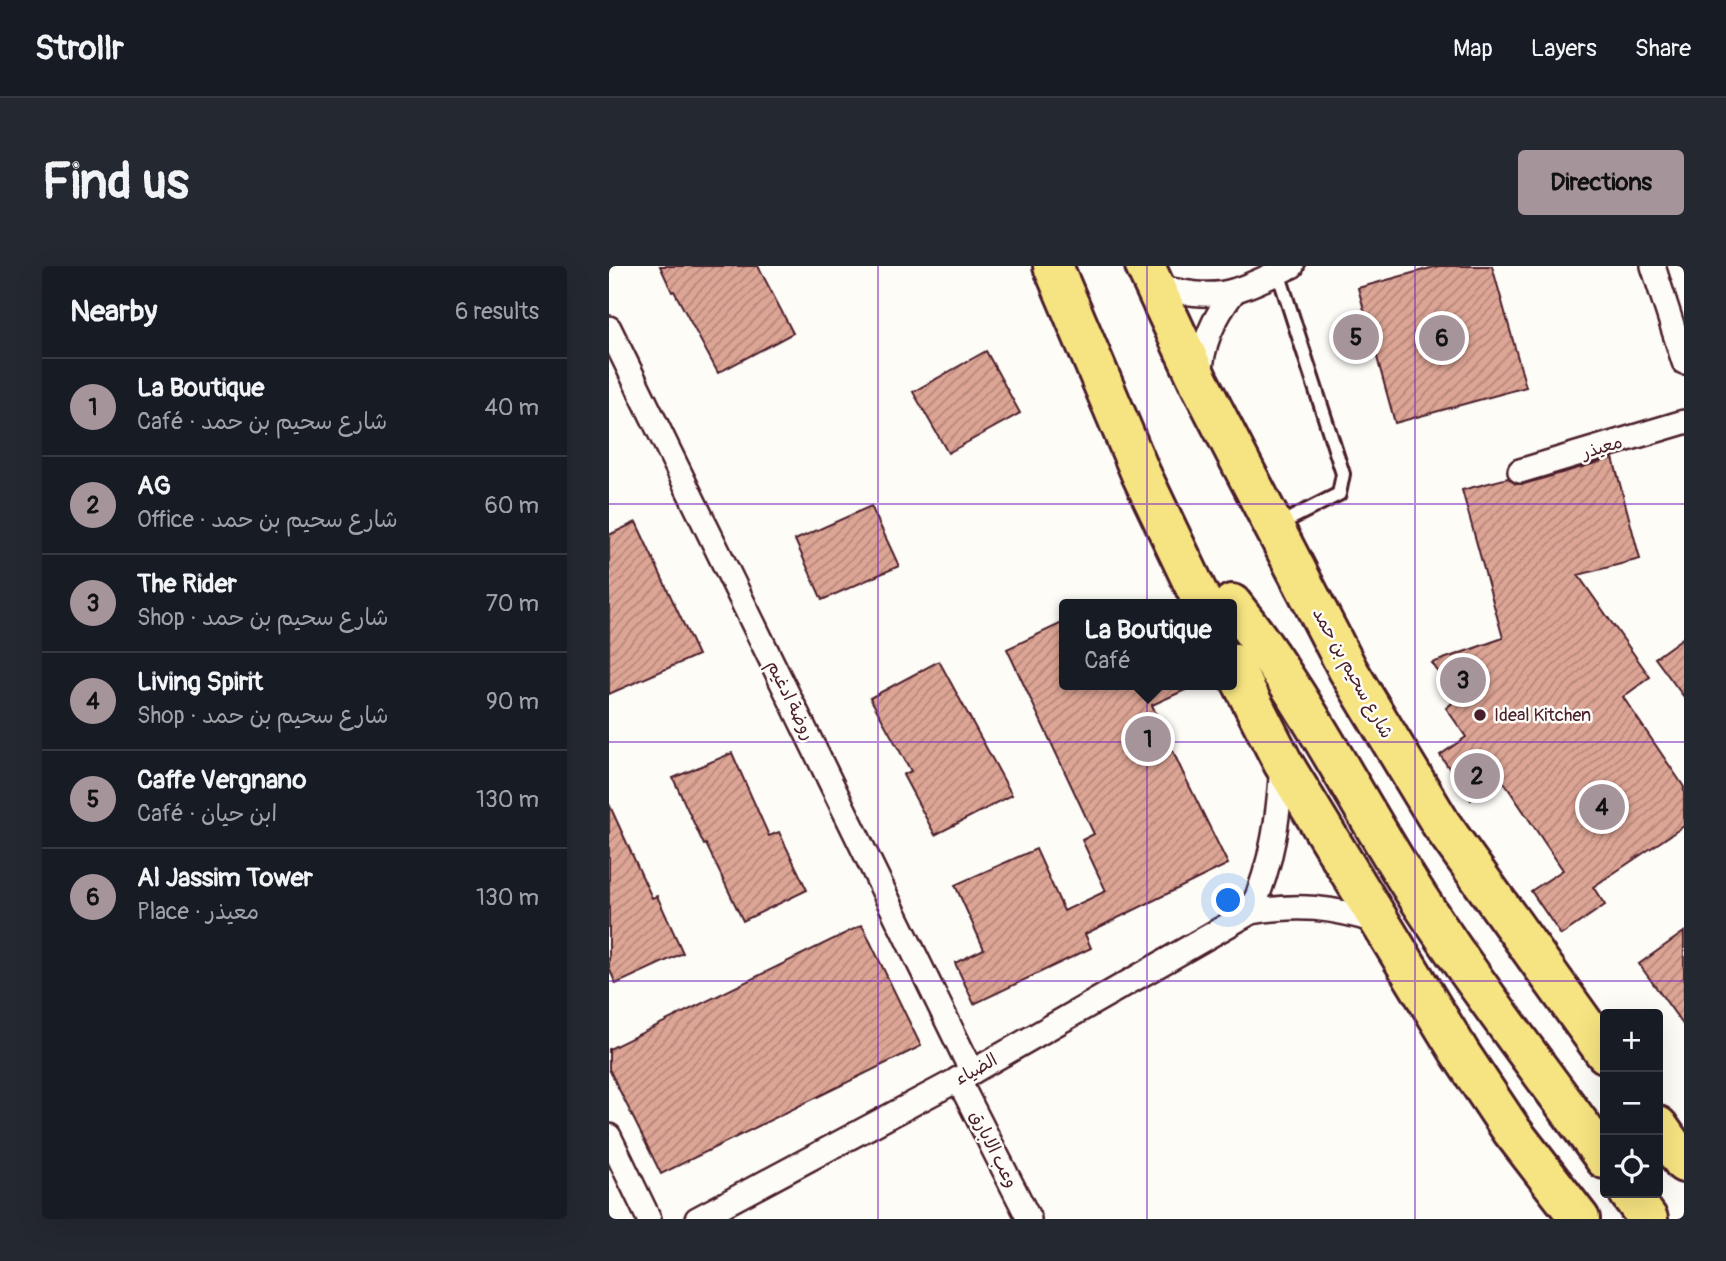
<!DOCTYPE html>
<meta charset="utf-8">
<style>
body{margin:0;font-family:Pangolin,"Playpen Sans Arabic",sans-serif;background:#242831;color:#f1f3f6}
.controls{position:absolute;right:21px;bottom:21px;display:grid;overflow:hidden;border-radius:7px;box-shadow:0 7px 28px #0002}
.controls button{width:63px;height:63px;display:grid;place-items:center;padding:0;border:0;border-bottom:2px solid #363941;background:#171b24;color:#f1f3f6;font:35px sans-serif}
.you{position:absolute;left:620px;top:635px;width:24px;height:24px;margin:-18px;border:5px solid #fff;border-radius:50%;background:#1a73e8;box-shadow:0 0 0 10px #1a73e833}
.badge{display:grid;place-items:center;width:46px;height:46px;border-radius:50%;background:#a6949b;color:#111;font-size:23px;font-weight:700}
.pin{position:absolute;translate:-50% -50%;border:4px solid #fff;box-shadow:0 2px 7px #0006}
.popup{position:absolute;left:450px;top:333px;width:178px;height:91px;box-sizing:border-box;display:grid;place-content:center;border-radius:7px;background:#171b24;filter:drop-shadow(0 2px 5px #0005);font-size:23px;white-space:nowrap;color:#9ea1a6}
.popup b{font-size:26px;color:#f1f3f6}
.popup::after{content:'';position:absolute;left:50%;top:100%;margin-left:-14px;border:14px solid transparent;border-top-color:#171b24}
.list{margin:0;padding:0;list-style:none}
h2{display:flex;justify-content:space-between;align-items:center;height:91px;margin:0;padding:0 28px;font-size:30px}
h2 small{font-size:23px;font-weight:400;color:#9ea1a6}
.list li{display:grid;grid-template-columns:46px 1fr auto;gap:21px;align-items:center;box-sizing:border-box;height:98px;padding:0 28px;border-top:2px solid #363941}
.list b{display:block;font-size:26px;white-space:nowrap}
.list p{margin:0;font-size:23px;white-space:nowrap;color:#9ea1a6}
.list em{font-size:23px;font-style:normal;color:#9ea1a6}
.icon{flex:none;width:38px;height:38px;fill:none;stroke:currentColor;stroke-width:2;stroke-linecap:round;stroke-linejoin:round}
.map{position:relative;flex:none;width:1075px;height:953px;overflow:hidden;border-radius:7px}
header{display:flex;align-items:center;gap:42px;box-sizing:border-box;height:98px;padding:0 35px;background:#171b24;border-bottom:2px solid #363941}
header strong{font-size:33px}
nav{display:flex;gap:38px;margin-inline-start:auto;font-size:24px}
.intro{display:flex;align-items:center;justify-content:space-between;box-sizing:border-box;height:168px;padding:0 42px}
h1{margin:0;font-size:49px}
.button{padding:18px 32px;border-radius:7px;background:#a6949b;color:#111;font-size:24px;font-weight:700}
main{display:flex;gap:42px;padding:0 42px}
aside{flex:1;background:#171b24;border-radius:7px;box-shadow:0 7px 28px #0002}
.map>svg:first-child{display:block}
.building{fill:url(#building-hatch);stroke:#4a1f2b;stroke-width:2}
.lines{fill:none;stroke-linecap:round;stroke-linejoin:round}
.lane-casing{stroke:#4a1f2b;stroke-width:18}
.street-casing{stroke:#4a1f2b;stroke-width:28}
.highway-casing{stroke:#4a1f2b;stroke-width:44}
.lane{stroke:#fdfcf7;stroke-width:12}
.street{stroke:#fdfcf7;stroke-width:23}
.highway{stroke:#f6e381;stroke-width:38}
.grid{fill:none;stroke:#7b2cbf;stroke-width:2;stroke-opacity:0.55}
.poi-dot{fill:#4a1f2b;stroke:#fdfcf7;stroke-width:2.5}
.labels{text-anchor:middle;stroke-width:5;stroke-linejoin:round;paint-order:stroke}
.street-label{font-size:18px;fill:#4a1f2b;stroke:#fdfcf7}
.poi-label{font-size:18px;fill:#4a1f2b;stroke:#fdfcf7;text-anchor:start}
</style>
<header>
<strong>Strollr</strong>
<nav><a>Map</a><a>Layers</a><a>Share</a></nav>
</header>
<div class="intro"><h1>Find us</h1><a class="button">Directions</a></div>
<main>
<aside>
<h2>Nearby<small>6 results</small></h2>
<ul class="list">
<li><span class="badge">1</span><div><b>La Boutique</b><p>Café · شارع سحيم بن حمد</p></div><em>40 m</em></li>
<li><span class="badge">2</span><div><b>AG</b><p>Office · شارع سحيم بن حمد</p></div><em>60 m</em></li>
<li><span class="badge">3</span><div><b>The Rider</b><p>Shop · شارع سحيم بن حمد</p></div><em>70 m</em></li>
<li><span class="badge">4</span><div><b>Living Spirit</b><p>Shop · شارع سحيم بن حمد</p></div><em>90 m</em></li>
<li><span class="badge">5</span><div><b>Caffe Vergnano</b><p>Café · ابن حيان</p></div><em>130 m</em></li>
<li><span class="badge">6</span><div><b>Al Jassim Tower</b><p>Place · معيذر</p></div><em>130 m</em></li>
</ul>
</aside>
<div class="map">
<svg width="1075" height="953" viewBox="0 0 1075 953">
<defs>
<pattern id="building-hatch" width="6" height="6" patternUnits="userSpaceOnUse" patternTransform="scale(1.75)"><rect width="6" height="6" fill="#dda595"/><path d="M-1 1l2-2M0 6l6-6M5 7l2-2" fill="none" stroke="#b5867a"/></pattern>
</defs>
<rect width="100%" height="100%" fill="#fdfcf7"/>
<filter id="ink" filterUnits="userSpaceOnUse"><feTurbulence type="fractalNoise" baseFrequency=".0143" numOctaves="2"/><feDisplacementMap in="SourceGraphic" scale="14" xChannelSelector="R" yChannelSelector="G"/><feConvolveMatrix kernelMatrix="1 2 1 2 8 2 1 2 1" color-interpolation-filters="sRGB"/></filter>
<g filter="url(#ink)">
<g class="building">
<path d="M 51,0 L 149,0 L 184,67 L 109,107 L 65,25 L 63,26 Z"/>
<path d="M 829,0 L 883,0 L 917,121 L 786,157 L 749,22 Z"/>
<path d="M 377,85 L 411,147 L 339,187 L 304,126 Z"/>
<path d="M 1004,192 L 1031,293 L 969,309 L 1041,411 L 1014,431 L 1075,521 L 1075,560 L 984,621 L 996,639 L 952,669 L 922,625 L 954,604 L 892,512 L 862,534 L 831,489 L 857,471 L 837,442 L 848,433 L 823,397 L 894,372 L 853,224 L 899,212 L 907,218 L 915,218 Z"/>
<path d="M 262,240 L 290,300 L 213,334 L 186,274 Z"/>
<path d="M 27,256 L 89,389 L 0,428 L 0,269 Z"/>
<path d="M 455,356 L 455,419 L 587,419 L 543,439 L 573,505 L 619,598 L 476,668 L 482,682 L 365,738 L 346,697 L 375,683 L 346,619 L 427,583 L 455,645 L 497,625 L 473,574 L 485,568 L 398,383 Z"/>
<path d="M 1075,371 L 1075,431 L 1046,392 Z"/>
<path d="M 330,395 L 403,529 L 326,569 L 294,509 L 302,505 L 261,432 Z"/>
<path d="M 123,487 L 160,570 L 170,566 L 198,624 L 134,655 L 97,578 L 95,579 L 64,512 Z"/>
<path d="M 0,538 L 43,632 L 48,630 L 74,687 L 7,718 L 0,702 Z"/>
<path d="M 253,659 L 312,780 L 52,908 L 0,803 L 0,783 Z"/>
<path d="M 1075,666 L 1075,760 L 1030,698 Z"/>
</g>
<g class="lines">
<defs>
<path id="lane" d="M 669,259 L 730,228 L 734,208 L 669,6"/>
<g id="street">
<path d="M 1044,0 L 1075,96"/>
<path d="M 545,20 C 570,26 601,33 627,24 C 646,18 665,8 683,0"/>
<path d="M 0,62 L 363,806"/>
<path d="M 591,112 C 593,77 604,53 625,25"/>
<path d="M 911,205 L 1075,156"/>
<path d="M 642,646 C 664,595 669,554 673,499"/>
<path d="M 349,813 L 420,953"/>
<path d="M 0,870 L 40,953"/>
<path d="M 88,953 L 363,806 L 642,646 C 690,638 723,641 769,656"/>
</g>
<g id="highway">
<path d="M 444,0 L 532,208 L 594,338"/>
<path d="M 536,0 L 590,116 L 739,404 L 832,558 L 996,787"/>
<path d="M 623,338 C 697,431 749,540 814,639 C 871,726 935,809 996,893"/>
<path d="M 623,397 L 674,497 L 851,787 L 903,865 L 971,953"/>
<path d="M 1049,860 L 1075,897"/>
<path d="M 1020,927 L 1039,953"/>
</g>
</defs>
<use href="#lane" class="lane-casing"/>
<use href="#street" class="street-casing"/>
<use href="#highway" class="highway-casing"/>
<use href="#lane" class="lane"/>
<use href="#street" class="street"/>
<use href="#highway" class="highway"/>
</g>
</g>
<path class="grid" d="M 269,0 L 269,953M 538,0 L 538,953M 806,0 L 806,953M 0,238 L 1075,238M 0,476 L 1075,476M 0,715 L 1075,715"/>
<circle class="poi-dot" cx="871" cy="449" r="7"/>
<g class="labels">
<g class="street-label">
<text transform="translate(993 181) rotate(-17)" y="6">معيذر</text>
<text transform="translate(744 407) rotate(61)" y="6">شارع سحيم بن حمد</text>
<text transform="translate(182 434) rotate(64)" y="6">روضة ادغيم</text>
<text transform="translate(367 803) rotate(-29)" y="6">الضياء</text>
<text transform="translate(385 883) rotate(63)" y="6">وعب الابارق</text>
</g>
<g class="poi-label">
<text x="885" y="455">Ideal Kitchen</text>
</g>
</g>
</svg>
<div class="controls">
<button>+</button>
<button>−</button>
<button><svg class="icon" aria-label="locate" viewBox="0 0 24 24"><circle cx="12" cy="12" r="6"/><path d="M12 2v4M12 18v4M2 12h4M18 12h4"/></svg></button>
</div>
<div class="you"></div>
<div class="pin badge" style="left:539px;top:473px">1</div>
<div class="popup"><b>La Boutique</b>Café</div>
<div class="pin badge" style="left:868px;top:510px">2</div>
<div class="pin badge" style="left:854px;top:414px">3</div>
<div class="pin badge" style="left:993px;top:541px">4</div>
<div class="pin badge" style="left:747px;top:71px">5</div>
<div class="pin badge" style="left:833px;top:72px">6</div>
</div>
</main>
